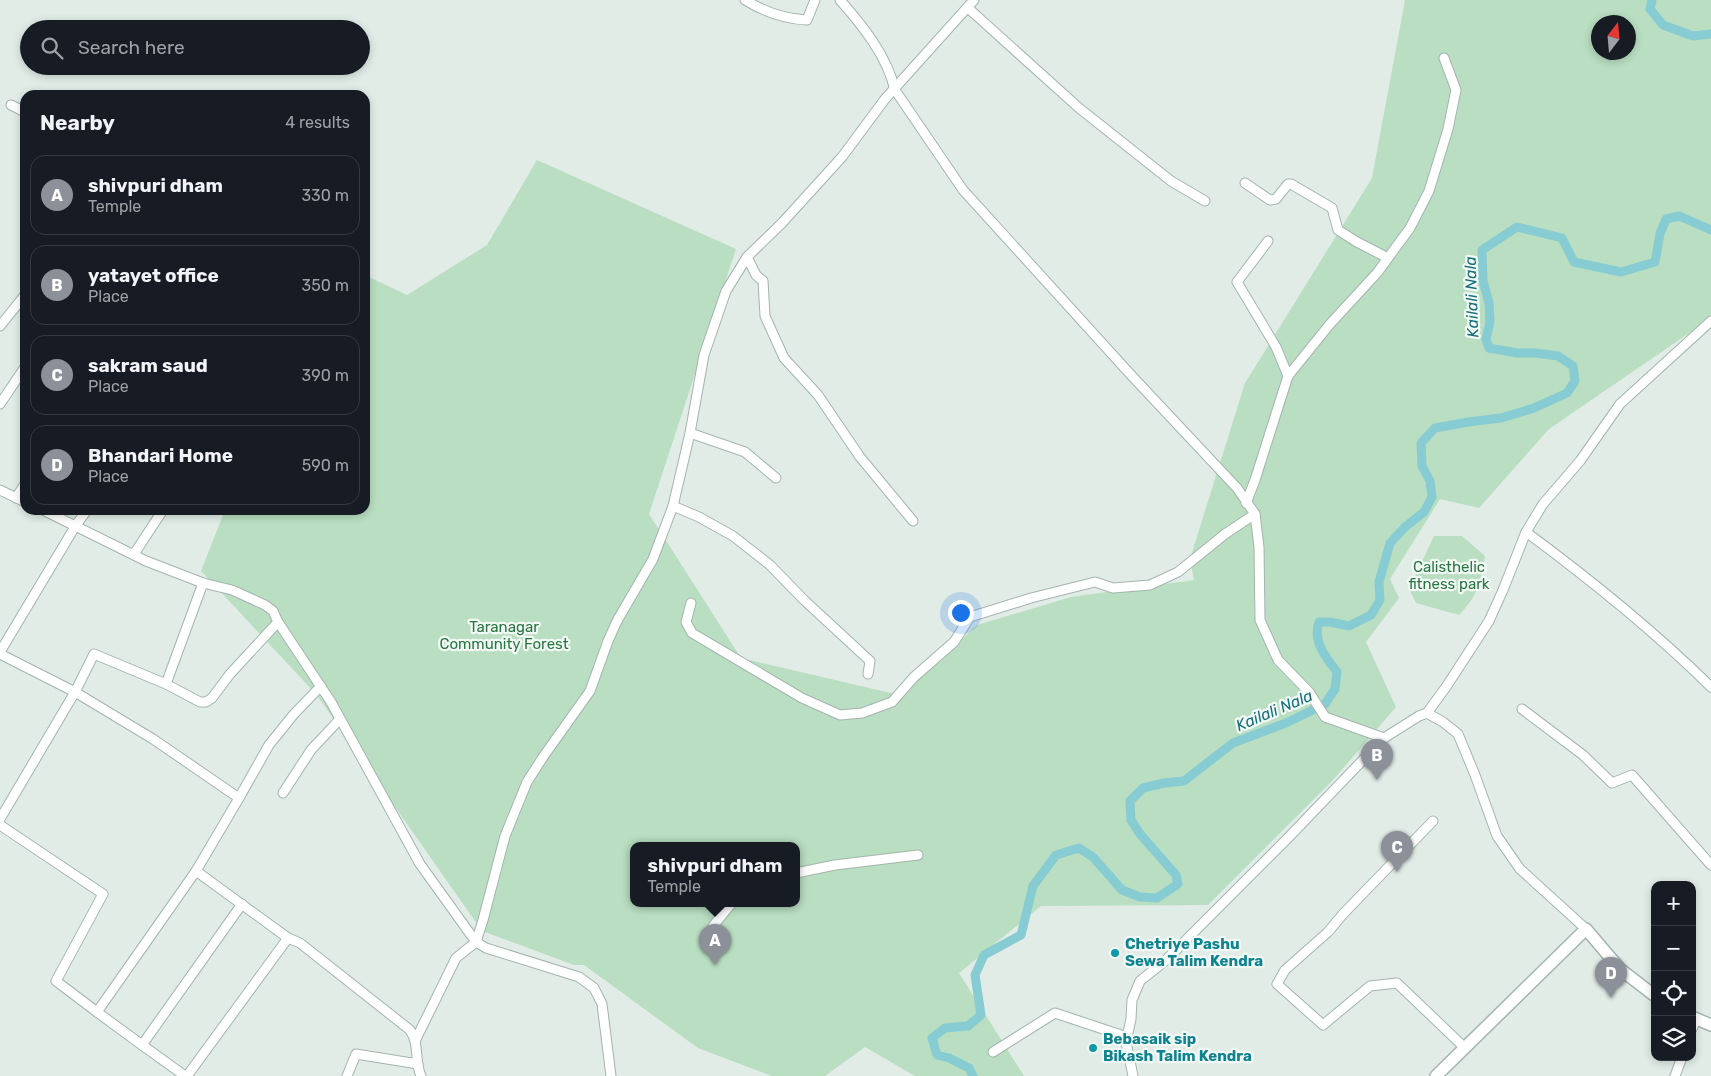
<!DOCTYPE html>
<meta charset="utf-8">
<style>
body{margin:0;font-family:Rubik,sans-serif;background:#20242c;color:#f1f3f6}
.controls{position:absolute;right:15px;bottom:15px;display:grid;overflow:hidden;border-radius:10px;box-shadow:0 2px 8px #0003}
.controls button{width:45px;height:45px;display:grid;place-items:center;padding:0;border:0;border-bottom:1px solid #363941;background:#171b24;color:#f1f3f6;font:25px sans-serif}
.compass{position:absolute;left:1591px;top:15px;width:45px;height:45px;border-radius:50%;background:#171b24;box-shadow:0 2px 8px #0003;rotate:16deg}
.you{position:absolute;left:960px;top:612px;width:18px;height:18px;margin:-12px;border:4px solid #fff;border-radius:50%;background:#1a73e8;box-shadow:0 0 0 8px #1a73e833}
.badge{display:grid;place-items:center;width:32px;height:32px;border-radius:50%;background:#8c9099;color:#fff;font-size:16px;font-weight:700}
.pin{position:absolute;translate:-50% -41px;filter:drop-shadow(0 1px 2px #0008)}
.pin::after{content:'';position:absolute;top:26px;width:18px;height:15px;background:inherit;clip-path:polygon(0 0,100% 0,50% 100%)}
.popup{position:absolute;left:630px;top:842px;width:170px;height:65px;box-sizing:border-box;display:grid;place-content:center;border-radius:10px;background:#171b24;filter:drop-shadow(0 1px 4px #0005);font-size:16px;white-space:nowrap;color:#9ea1a6}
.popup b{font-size:19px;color:#f1f3f6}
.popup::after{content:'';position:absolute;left:50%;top:100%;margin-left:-10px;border:10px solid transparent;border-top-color:#171b24}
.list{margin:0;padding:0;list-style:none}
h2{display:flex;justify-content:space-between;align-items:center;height:65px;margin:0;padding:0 20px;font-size:21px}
h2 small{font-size:16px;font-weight:400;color:#9ea1a6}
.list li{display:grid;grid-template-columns:32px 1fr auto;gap:15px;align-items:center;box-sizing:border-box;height:80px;margin:0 10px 10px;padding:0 10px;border:1px solid #363941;border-radius:15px}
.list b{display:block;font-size:19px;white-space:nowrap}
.list p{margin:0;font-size:16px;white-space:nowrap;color:#9ea1a6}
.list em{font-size:16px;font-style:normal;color:#9ea1a6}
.icon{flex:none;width:28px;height:28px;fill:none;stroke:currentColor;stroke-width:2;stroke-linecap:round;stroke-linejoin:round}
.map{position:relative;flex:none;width:1711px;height:1076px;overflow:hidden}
.search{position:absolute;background:#171b24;box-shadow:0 2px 8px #0003;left:20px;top:20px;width:350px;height:55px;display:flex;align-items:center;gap:12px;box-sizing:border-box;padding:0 18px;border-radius:28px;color:#9ea1a6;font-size:19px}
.panel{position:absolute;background:#171b24;box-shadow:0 2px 8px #0003;left:20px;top:90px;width:350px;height:425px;border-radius:15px}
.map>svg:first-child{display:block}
.green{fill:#b9dec1;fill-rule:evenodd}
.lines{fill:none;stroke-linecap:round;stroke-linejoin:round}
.canal{stroke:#87ccd3;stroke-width:9}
.minor-casing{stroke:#a4b4ae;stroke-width:11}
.tertiary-casing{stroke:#a4b4ae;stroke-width:14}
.minor{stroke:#fff;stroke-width:9}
.tertiary{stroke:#fff;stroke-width:11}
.culture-dot{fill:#0f9aa8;stroke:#f2f9f5;stroke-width:2}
.labels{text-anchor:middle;stroke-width:4.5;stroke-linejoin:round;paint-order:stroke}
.park-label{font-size:15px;fill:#297643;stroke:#f2f9f5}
.culture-label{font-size:15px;font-weight:bold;fill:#0d838f;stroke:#f2f9f5;text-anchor:start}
.water-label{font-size:16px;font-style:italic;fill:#19717c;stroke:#f2f9f5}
</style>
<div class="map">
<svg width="1711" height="1076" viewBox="0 0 1711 1076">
<rect width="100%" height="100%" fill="#e1ece7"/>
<g class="green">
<path d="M 1405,0 L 1711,0 L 1711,320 L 1695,329 L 1549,429 L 1479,508 L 1440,499 L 1390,579 L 1399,598 L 1366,642 L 1396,707 L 1332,781 L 1208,905 L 1041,906 L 959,973 L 1024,1076 L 915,1076 L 865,1047 L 825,1076 L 772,1076 L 698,1048 L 584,965 L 574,965 L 482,931 L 316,694 L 201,571 L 225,510 L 365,510 L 365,275 L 407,295 L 487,245 L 537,160 L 736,249 L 649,514 L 741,658 L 895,694 L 929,670 L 977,625 L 1071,597 L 1194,580 L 1190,559 L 1245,383 L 1372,178 ZM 1598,22 L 1628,22 L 1628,52 L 1598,52 ZM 634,846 L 796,846 L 796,904 L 634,904 Z"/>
<path d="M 1434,536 L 1462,536 L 1485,556 C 1480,583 1479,594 1459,615 L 1416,603 L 1409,589 Z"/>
</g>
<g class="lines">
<g class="canal">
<path d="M 1652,0 L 1650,9 L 1663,25 L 1693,36 L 1711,34"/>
<path d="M 973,1076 L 969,1068 L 949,1058 L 937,1055 L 932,1038 L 945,1028 L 968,1026 L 981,1015 L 975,975 L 984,955 L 1021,935 L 1033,886 L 1056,855 L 1079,848 L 1093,857 L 1122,890 L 1140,897 L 1157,898 L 1178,884 L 1176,875 L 1140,834 L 1131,820 L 1130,801 L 1143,788 L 1164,783 L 1184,781 L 1233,743 L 1286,723 L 1325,704 L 1335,689 L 1337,672 C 1326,658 1312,641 1319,622 L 1330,622 L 1349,626 L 1371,615 L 1380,600 L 1379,582 L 1390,543 L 1405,527 L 1424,512 L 1432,497 L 1430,481 L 1422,466 L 1421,443 L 1435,428 L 1468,422 L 1501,418 L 1534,408 L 1567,393 L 1575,381 L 1573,366 L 1558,356 L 1535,353 L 1517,353 L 1489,348 L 1486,339 L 1490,322 L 1489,303 L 1483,281 L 1482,250 L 1517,227 L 1562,238 L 1574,262 L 1621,272 L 1655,262 L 1660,234 L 1666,219 L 1679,216 L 1711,230"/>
</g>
<defs>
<g id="minor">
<path d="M 745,0 C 763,11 786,19 807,20 L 815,0"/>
<path d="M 840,0 C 863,26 887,56 895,90 L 963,190 L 1131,375 L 1237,488 L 1255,514 L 1259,547 L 1260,620 L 1278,660 L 1309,692 L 1325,717 L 1384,738"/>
<path d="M 968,8 L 1079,108 L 1171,181 L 1205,201"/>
<path d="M 11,105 L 25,112"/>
<path d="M 1245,183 L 1270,200 L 1276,199 L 1288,184 L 1291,184 L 1332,208 L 1338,230 L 1357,242 L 1388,258"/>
<path d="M 1268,241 L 1237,282 L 1276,347 L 1288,376"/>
<path d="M 747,257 L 756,275 L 763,281 L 765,316 L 784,358 L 818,395 L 860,457 L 913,521"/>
<path d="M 0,326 L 25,295"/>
<path d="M 0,404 L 25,367"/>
<path d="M 690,433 L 745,452 L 776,478"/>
<path d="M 0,490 L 25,502"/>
<path d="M 16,498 L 25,484"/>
<path d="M 1246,503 L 1255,480 L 1288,376 L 1330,324 L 1377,273 L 1410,228 L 1429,191 L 1448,129 L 1456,90 L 1444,58"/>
<path d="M 673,506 L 699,517 L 733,536 L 770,565 L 804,600 L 870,661 L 868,674"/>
<path d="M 43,510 L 146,561 L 203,583 L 232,590 L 265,605 L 273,611 L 278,622 L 331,702 L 420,864 L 476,942 L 486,948 L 579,977 L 594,988 L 602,1004 L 611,1076"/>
<path d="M 1526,532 C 1591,580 1653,630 1711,687"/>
<path d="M 134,554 L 163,510"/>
<path d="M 691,603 L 686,622 L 692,633 L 802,698 L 840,715 L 862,713 L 892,702 L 914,677 L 954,642 L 970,617 L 1031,598 L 1095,582 L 1113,588 L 1150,585 L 1178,572 L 1225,534 L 1255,514"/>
<path d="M 0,652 L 76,525 L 87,510"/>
<path d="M 0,654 L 75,692 L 153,739 L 239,798 L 196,871 L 288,938 L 300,943 L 410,1030 C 420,1045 414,1060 421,1076"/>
<path d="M 166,684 L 200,702 L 206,702 L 212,698 L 230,674 L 278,622"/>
<path d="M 1522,709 L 1583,755 L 1612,783 L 1632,775 L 1711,865"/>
<path d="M 1427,713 L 1446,687 L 1489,621 L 1503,590 L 1526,532 L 1543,504 L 1580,461 L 1620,404 L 1711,321"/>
<path d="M 283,793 L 311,750 L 340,719"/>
<path d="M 239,798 L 269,745 L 294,714 L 321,686"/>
<path d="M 0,819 L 75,692 L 94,654 L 166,684 L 203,583"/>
<path d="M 1433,821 L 1343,914 L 1328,932 L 1285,970 L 1277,984 L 1323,1025 L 1370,986 L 1397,983 L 1465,1048"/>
<path d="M 0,825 L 103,894 L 56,981 L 97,1012"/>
<path d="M 196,871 L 97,1012 L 142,1045 L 242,904"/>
<path d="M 796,873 L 835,865 L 918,855"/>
<path d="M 710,937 L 713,926 L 731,904"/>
<path d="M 1692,1029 L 1696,1019"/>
<path d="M 416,1039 L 456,958 L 476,942 L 483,920 L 505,836 L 527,782 L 543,757 L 590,691 L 608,641 L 617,621 L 653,559 L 673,506 L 690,433 L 704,355 L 726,291 L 747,257 L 782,223 L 842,157 L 885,99 L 974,0"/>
<path d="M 142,1045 L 185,1076"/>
<path d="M 993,1052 L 1055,1013 L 1127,1037"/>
<path d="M 187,1076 L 288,938"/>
<path d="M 347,1076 L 356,1054 L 418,1064"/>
<path d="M 1133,1076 L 1126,1042 L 1131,1019 L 1132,1000 L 1140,981 L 1165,961 L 1286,840 L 1384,738 L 1419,716 L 1427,713 L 1443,722 L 1458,734 L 1475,775 L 1497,836 L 1520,869 L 1586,929"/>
<path d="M 1675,1076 L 1682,1057"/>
</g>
<g id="tertiary">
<path d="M 1692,1017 L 1711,1025"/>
<path d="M 1436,1076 L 1586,929 L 1620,969 L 1655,996"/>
</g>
</defs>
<use href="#minor" class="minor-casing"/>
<use href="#tertiary" class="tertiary-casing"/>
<use href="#minor" class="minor"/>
<use href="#tertiary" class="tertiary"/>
</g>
<g class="culture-dot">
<circle cx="1115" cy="953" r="5"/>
<circle cx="1093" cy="1048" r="5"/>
</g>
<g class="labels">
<g class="park-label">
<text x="1449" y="572">Calisthelic<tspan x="1449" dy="17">fitness park</tspan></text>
<text x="504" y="632">Taranagar<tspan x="504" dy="17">Community Forest</tspan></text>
</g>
<g class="culture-label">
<text x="1125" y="949">Chetriye Pashu<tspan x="1125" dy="17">Sewa Talim Kendra</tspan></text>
<text x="1103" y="1044">Bebasaik sip<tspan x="1103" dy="17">Bikash Talim Kendra</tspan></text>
</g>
<g class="water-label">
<text transform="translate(1471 297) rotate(-92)" y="6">Kailali Nala</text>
<text transform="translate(1274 710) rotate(-23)" y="6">Kailali Nala</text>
</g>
</g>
</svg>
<div class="controls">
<button>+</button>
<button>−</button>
<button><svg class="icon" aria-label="locate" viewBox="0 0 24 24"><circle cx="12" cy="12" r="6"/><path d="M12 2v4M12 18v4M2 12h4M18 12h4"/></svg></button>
<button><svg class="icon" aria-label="layers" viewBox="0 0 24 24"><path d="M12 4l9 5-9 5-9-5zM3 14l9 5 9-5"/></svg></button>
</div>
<svg class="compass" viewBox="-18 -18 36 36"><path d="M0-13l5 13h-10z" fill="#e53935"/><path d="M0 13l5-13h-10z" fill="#9ea1a6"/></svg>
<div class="you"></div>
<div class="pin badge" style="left:715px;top:965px">A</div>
<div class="popup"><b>shivpuri dham</b>Temple</div>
<div class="pin badge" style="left:1377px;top:780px">B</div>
<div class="pin badge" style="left:1397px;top:872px">C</div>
<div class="pin badge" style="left:1611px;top:998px">D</div>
<div class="search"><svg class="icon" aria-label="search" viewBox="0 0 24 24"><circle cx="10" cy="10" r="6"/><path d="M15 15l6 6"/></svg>Search here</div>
<section class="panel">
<h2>Nearby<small>4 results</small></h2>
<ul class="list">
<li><span class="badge">A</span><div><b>shivpuri dham</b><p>Temple</p></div><em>330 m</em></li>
<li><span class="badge">B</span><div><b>yatayet office</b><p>Place</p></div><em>350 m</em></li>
<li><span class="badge">C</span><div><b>sakram saud</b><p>Place</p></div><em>390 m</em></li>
<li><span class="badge">D</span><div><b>Bhandari Home</b><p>Place</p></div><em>590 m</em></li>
</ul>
</section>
</div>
